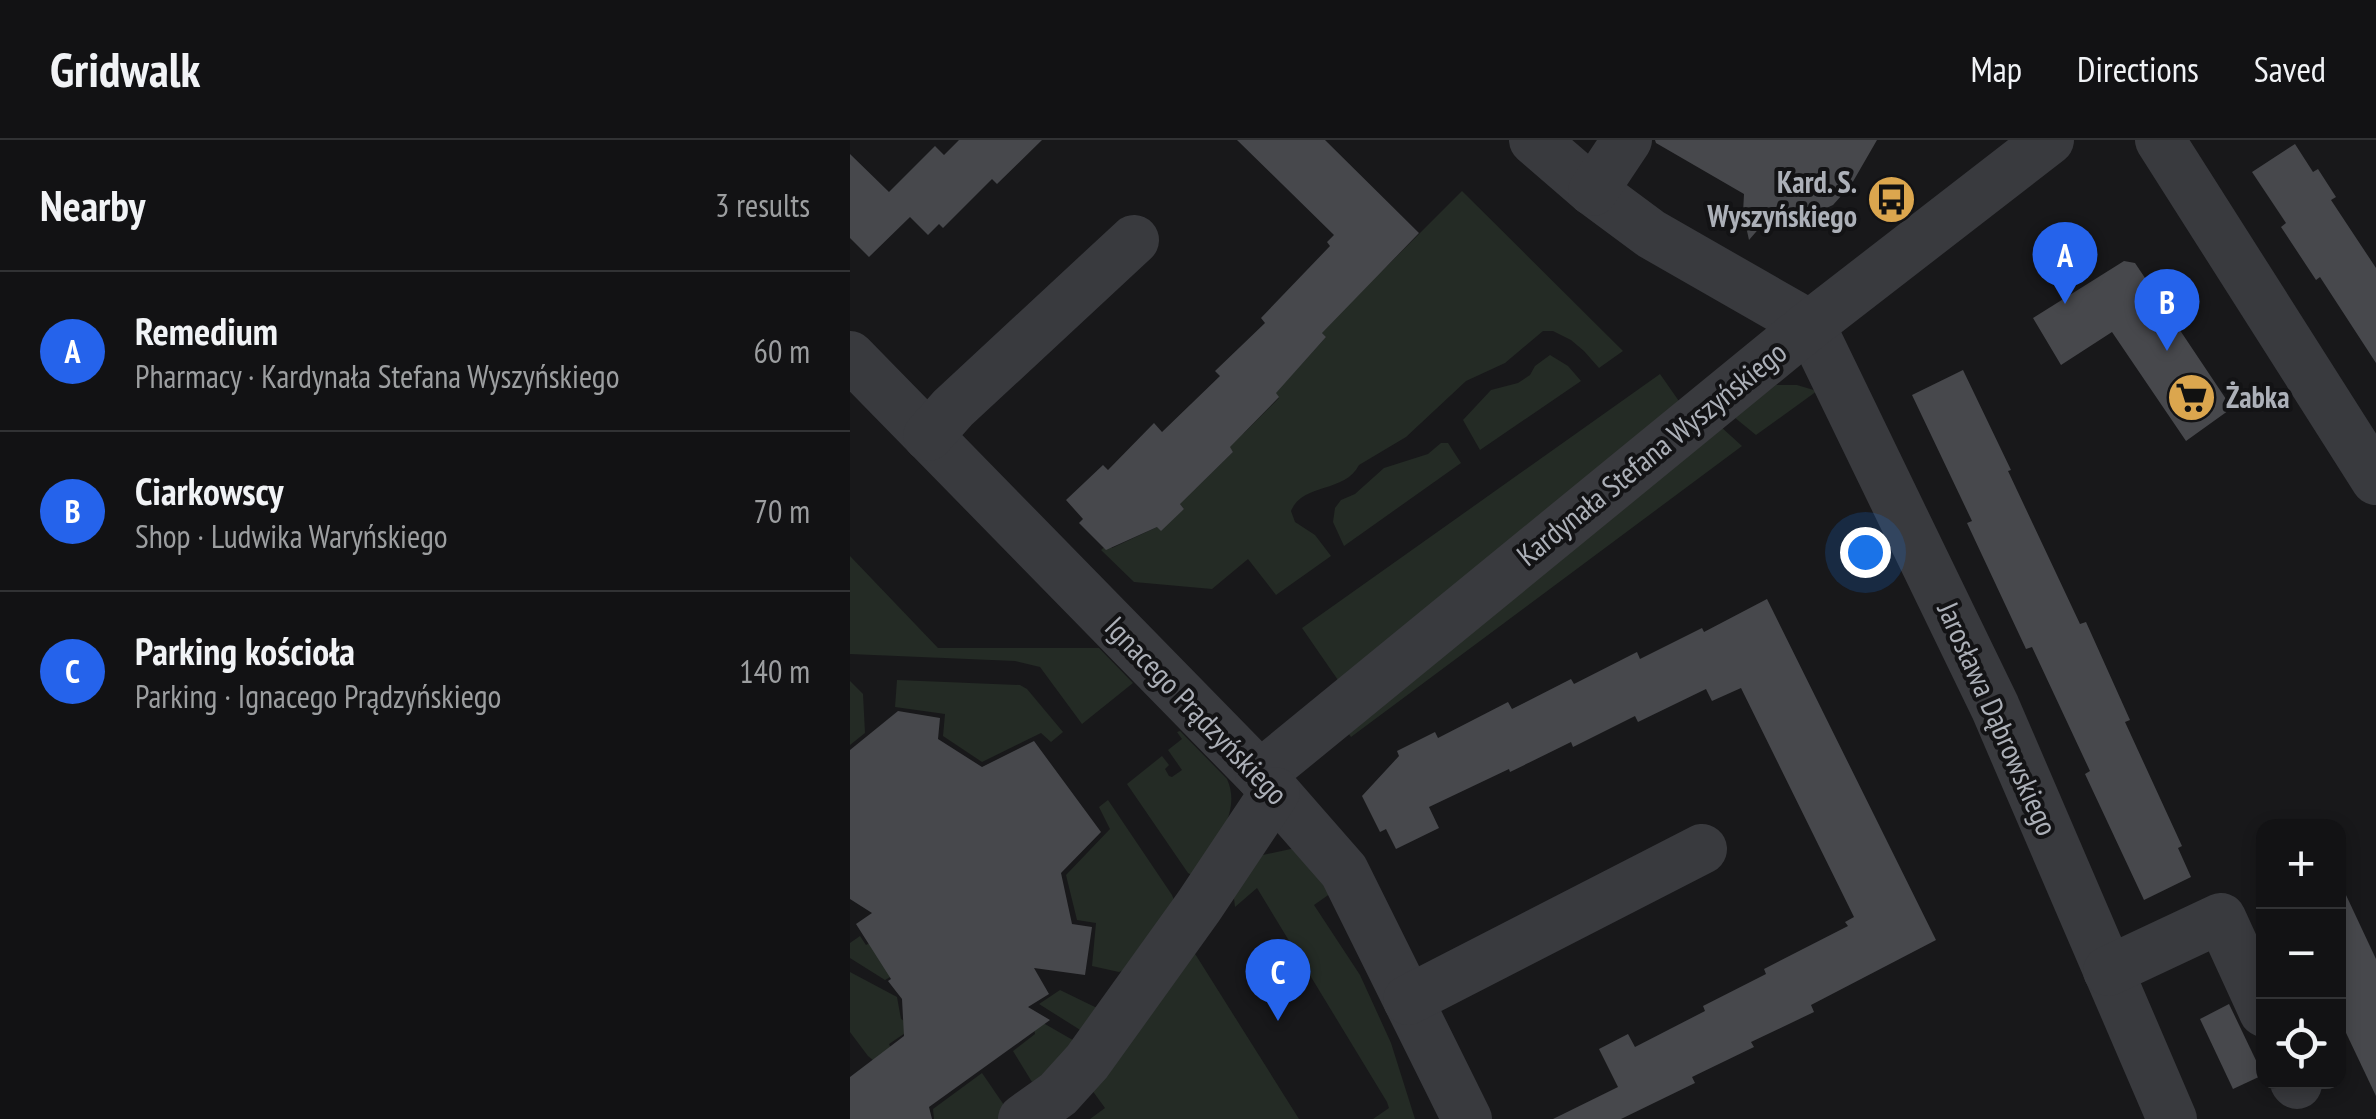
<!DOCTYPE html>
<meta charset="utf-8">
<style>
body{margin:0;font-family:"PT Sans Narrow",sans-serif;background:#1f2022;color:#f1f3f6}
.controls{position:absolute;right:30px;bottom:30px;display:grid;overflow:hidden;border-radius:20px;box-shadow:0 5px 15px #0003}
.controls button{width:90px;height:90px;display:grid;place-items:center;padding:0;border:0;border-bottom:2px solid #313234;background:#121214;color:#f1f3f6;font:50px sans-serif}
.you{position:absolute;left:1015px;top:412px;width:35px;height:35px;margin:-25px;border:8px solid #fff;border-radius:50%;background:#1a73e8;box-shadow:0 0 0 15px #1a73e833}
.badge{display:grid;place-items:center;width:65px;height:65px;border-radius:50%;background:#2563eb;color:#fff;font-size:32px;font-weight:700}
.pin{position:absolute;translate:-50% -82px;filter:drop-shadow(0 2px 5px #0008)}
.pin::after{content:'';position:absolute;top:52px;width:35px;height:30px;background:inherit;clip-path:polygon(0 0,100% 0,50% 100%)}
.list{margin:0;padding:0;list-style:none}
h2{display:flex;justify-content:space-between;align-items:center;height:130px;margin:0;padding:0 40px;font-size:42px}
h2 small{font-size:32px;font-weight:400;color:#9c9ea0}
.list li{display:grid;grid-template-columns:65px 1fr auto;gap:30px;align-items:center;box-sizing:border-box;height:160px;padding:0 40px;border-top:2px solid #313234}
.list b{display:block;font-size:38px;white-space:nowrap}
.list p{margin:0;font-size:32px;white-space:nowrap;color:#9c9ea0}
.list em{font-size:32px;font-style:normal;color:#9c9ea0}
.icon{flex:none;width:55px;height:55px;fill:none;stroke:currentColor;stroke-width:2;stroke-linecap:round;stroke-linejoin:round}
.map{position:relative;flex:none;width:1526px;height:979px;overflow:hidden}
header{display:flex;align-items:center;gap:60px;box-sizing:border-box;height:140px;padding:0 50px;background:#121214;border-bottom:2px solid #313234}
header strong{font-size:48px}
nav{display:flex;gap:55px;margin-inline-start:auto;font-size:35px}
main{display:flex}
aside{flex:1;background:#121214}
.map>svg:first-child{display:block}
.green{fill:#242b25}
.building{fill:#47484c}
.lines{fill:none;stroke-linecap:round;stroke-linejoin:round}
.minor{stroke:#393a3e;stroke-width:50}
.labels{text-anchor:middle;stroke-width:8;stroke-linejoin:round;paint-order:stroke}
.poi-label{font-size:30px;font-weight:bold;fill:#acb0b8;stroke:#131315;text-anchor:end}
.street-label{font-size:30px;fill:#acb0b8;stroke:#131315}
</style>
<header>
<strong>Gridwalk</strong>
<nav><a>Map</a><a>Directions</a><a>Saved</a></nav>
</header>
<main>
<aside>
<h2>Nearby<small>3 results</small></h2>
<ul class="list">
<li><span class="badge">A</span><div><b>Remedium</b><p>Pharmacy · Kardynała Stefana Wyszyńskiego</p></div><em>60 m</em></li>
<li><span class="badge">B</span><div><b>Ciarkowscy</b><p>Shop · Ludwika Waryńskiego</p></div><em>70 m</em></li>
<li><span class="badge">C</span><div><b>Parking kościoła</b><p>Parking · Ignacego Prądzyńskiego</p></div><em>140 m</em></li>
</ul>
</aside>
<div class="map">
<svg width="1526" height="979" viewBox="0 0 1526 979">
<rect width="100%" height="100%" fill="#18181a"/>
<g class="green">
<path d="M 612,51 L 773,211 L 749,228 L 734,211 L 721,200 L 703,191 L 693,191 L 655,223 L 616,241 L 556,297 L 509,325 C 495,353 452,343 441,371 L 445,382 L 465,395 L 481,416 L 426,455 L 398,419 L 362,449 L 284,442 L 251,410 L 258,404 L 262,408 L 307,387 L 334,369 L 325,358 L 347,347 L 383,312 L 376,303 L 394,293 L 429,258 L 421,248 L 438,239 L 476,197 L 467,188 L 533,130 Z"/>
<path d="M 700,215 L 718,226 L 731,241 L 630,310 L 613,280 L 641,250 L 668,243 L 680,235 L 685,226 Z"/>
<path d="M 810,234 L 831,264 L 490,543 L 452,488 Z"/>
<path d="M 926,245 L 947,245 L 967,251 L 906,295 L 884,277 Z"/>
<path d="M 870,286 L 892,306 L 501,597 L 496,590 C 623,492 748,391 870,286 Z"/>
<path d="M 591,303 L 598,303 L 611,323 L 494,406 L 483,382 L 485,368 L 491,360 L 505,354 L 534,328 L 578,314 Z"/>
<path d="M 0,416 L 88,508 L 249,508 L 283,543 L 232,584 L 190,527 L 165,521 L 0,514 Z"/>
<path d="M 47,540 L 170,545 L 177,549 L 213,592 L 201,602 L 191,593 L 132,622 L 93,596 L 95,574 L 45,567 Z"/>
<path d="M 0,541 L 13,554 L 15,593 L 0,605 Z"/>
<path d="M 330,591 L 377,639 C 393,674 361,708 344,736 L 338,733 L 277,644 L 312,616 L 319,625 L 315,629 L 319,636 L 322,637 L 332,630 L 318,610 L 332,599 L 327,592 Z"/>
<path d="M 258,660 L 322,755 L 324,760 L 279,829 L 269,832 L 242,826 L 246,783 L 227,780 L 216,735 L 260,689 L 249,667 Z"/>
<path d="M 450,707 L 484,751 L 464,765 L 510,835 L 541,903 L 565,979 L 523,979 L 539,968 L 537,962 L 407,748 L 385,767 L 384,758 L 408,716 Z"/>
<path d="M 10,796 L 16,805 L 24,801 L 42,836 L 35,840 L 0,818 L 0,803 Z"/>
<path d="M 342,809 L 449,979 L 240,979 L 255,968 L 239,946 Z"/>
<path d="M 0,832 L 47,857 L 51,879 L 64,887 L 39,904 L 44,915 L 29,925 L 18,916 L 0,892 Z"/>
<path d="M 210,850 L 247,868 L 219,927 L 182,942 L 163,911 L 185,894 L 183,883 L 188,880 L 228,903 L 235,893 L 189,864 Z"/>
<path d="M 132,933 L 156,968 L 155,979 L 84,979 L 83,969 Z"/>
</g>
<g class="building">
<path d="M 109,0 L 192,0 L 147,44 L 142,39 L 93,88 L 89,84 L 78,95 L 60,77 L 19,117 L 0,98 L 0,14 L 39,52 L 85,6 L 94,15 Z"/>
<path d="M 387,0 L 475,0 L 569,93 L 472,193 L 476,197 L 426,253 L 429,257 L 380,307 L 383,312 L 330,364 L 334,369 L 311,391 L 307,387 L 256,410 L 229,383 L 233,379 L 216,360 L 253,325 L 258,330 L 304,283 L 312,292 L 370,236 L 365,231 L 415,183 L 411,178 L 480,106 L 477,102 L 484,95 Z"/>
<path d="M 805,0 L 1027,0 L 1001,45 L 983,65 L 959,76 L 918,78 L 899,100 L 893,73 L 894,54 L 806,3 Z"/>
<path d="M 1445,4 L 1463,32 L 1468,29 L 1486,57 L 1481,60 L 1526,128 L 1526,223 L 1470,137 L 1466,140 L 1431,87 L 1436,83 L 1402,32 Z"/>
<path d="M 1274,121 L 1285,123 L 1382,268 L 1336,301 L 1262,192 L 1211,225 L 1183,178 Z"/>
<path d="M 1113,230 L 1161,330 L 1158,331 L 1230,484 L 1236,482 L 1280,580 L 1275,582 L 1332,706 L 1328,708 L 1341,737 L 1294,760 L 1235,634 L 1240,631 L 1182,507 L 1176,509 L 1117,383 L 1122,381 L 1062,255 Z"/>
<path d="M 917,459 L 1086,800 L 961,865 L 964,872 L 901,902 L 904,907 L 842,937 L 845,943 L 771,979 L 703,979 L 768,947 L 749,909 L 778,894 L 785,907 L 855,871 L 853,866 L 916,834 L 914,829 L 998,786 L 995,782 L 1004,777 L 891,548 L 862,561 L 856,549 L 788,582 L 785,576 L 723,607 L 721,602 L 660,632 L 659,629 L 579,667 L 589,688 L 546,709 L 536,689 L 530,692 L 512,656 L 549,616 L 547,611 L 585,592 L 588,598 L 658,562 L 662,569 L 721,539 L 724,544 L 787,512 L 790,519 L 852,488 L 854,492 Z"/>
<path d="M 48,571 L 90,578 L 88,599 L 132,627 L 184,601 L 251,692 L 211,733 L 222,784 L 242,787 L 235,835 L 184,828 L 199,854 L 178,867 L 200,880 L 79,967 L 82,979 L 0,979 L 0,937 L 54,896 L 52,859 L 38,841 L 41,839 L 6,784 L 22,773 L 0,759 L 0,610 Z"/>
<path d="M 1488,738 L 1526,819 L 1526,956 L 1488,876 Z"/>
<path d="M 1379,864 L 1413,935 L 1383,949 L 1350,879 Z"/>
</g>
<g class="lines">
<g class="minor">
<path d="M 684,0 L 743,51 L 801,94 L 960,185 L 1145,567 L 1322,979"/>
<path d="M 1310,0 L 1526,340"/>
<path d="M 743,51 L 777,0"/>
<path d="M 0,216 L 410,635 L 494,731 L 617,979"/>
<path d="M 78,296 L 103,268 L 284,100"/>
<path d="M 410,635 L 960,185 L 1199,0"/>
<path d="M 1258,831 L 1371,778 L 1414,872"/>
<path d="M 558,860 L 852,709"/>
<path d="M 1445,942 L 1447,944"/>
<path d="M 173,979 L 208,954 L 237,922 L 349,766 L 425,652"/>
</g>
</g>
<defs>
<symbol id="bus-disc" viewBox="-11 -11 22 22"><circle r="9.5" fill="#dba64e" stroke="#131315"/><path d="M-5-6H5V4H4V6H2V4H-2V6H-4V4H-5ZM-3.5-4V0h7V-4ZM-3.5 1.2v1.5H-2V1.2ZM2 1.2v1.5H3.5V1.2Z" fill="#111"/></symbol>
<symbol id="supermarket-disc" viewBox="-11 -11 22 22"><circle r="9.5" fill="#dba64e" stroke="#131315"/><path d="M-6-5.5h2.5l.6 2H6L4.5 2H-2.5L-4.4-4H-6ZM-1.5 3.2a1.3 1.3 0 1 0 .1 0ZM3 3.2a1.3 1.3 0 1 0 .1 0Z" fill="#111"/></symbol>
</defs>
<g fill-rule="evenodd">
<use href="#bus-disc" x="1014" y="32" width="55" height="55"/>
<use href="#supermarket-disc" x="1314" y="230" width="55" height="55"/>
</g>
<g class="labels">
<g class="poi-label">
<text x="1007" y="53">Kard. S.<tspan x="1007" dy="34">Wyszyńskiego</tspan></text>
<text x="1376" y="268" text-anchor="start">Żabka</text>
</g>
<g class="street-label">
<text transform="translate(802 314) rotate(-39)" y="10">Kardynała Stefana Wyszyńskiego</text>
<text transform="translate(346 571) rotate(46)" y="10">Ignacego Prądzyńskiego</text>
<text transform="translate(1147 579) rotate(66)" y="10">Jarosława Dąbrowskiego</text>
</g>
</g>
</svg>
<div class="controls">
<button>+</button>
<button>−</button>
<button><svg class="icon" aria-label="locate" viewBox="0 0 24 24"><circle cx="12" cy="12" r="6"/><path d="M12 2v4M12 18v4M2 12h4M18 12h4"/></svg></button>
</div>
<div class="you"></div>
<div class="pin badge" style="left:1215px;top:164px">A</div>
<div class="pin badge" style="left:1317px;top:211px">B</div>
<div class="pin badge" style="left:428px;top:881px">C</div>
</div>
</main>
